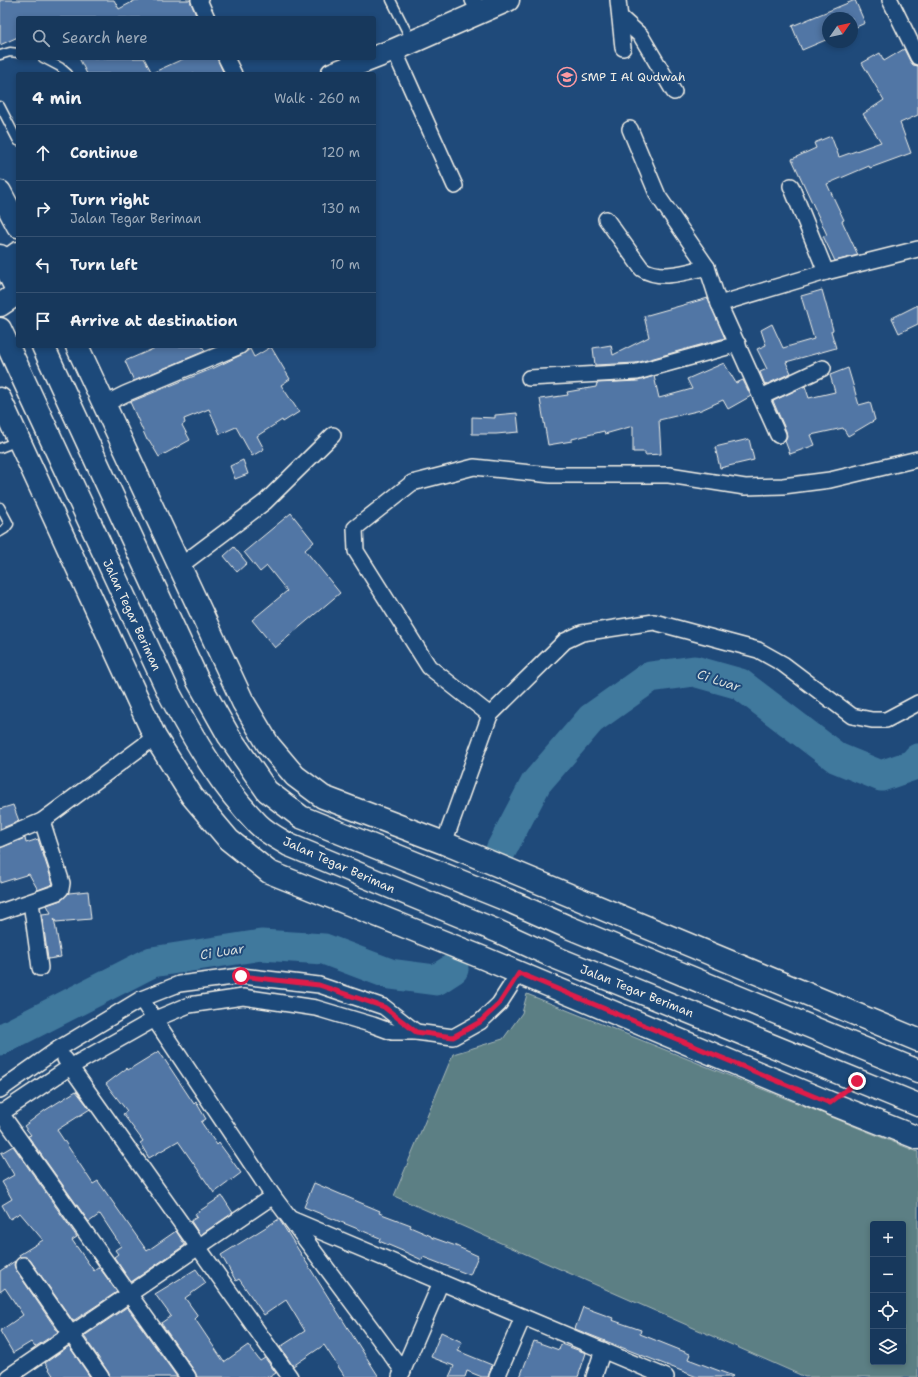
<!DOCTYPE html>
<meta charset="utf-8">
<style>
body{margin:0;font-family:"Shantell Sans",sans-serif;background:#244365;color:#f1f3f6}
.controls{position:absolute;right:12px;bottom:12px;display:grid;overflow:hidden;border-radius:4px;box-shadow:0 2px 6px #0003}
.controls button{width:36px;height:36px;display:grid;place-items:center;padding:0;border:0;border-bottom:1px solid #365272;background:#17385c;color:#f1f3f6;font:20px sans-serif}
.compass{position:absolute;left:822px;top:12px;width:36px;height:36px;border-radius:50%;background:#17385c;box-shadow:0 2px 6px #0003;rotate:56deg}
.stop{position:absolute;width:12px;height:12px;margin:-9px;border:3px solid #e11d48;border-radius:50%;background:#fff}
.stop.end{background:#e11d48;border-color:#fff;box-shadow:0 1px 4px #0008}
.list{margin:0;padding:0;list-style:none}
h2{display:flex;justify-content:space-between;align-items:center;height:52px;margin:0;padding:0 16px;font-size:17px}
h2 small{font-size:13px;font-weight:400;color:#9eacbb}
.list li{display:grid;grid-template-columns:26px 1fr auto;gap:12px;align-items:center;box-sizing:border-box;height:56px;padding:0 16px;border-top:1px solid #365272}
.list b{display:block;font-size:15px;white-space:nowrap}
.list p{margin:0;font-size:13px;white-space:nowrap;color:#9eacbb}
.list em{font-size:13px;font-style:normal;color:#9eacbb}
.icon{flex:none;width:22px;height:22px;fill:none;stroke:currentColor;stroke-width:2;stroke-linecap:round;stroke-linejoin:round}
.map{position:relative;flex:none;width:918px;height:1377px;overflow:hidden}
.search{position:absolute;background:#17385c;box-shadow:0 2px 6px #0003;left:16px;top:16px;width:360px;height:44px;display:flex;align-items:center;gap:10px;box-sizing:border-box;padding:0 14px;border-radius:4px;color:#9eacbb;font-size:15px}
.panel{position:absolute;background:#17385c;box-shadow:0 2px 6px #0003;left:16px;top:72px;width:360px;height:276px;border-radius:4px}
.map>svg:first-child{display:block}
.green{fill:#5c7f84;stroke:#a8b8b6;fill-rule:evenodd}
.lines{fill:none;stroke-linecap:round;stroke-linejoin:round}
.river{stroke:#41799d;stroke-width:31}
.building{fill:#5176a5;stroke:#f4f1e8}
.lane-casing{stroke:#f4f1e8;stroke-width:11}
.street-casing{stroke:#f4f1e8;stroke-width:18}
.secondary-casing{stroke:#f4f1e8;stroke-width:25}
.primary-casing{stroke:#f4f1e8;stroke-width:25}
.lane{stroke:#1f4a7a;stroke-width:8}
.street{stroke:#1f4a7a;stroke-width:15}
.secondary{stroke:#1f4a7a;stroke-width:22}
.primary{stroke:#1f4a7a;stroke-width:22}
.route{stroke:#e11d48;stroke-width:5}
.labels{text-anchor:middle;stroke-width:4;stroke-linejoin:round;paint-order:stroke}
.poi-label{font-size:12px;fill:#f4f1e8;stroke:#1f4a7a;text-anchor:start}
.street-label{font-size:12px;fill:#f4f1e8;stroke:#1f4a7a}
.water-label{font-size:13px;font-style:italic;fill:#d9dfdd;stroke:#1f4a7a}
</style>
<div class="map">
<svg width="918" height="1377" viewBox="0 0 918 1377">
<rect width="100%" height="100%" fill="#1f4a7a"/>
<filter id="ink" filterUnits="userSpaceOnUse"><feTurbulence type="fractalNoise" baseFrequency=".025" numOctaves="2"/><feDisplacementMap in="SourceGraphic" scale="8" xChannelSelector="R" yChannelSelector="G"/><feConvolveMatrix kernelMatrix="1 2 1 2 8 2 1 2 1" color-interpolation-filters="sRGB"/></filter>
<g filter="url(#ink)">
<path class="green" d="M 527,994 L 918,1152 L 918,1377 L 805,1377 L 394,1196 L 453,1054 L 503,1039 L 522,1013 ZM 873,1224 L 903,1224 L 903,1362 L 873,1362 Z"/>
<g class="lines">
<g class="river">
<path d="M 501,850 L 536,783 L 591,719 L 650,677 L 694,671 L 740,684 L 837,758 L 881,776 L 913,765 L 918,759"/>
<path d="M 0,1040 L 152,962 L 261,945 L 324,949 L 390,974 L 436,980 L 453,969"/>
</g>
</g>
<g class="building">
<path d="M 0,0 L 114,0 L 119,9 L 136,0 L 190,0 L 197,18 L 18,18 L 18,37 L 0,45 Z"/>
<path d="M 855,0 L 865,23 L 852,29 L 852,18 L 828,18 L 828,39 L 802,50 L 792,26 Z"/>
<path d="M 904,49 L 910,61 L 913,65 L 918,66 L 918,115 L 900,123 L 911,153 L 870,168 L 869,166 L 827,184 L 844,220 L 842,221 L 858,255 L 835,261 L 823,236 L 827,235 L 792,159 L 816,148 L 814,143 L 831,136 L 839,157 L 881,142 L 863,114 L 884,100 L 862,63 L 880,53 L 884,61 Z"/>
<path d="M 79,58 L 144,58 L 152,73 L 185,58 L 217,58 L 224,74 L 87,74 Z"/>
<path d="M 822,290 L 833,330 L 831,331 L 836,348 L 786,362 L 791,373 L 765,385 L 760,372 L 767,369 L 757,349 L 766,345 L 761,330 L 772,324 L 783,348 L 814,339 L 801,296 Z"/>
<path d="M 708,298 L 725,338 L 636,363 L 595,365 L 593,348 L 611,345 L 613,355 L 649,337 L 644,316 Z"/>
<path d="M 918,305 L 918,324 L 899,333 L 892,318 Z"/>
<path d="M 160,346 L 202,346 L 205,351 L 134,381 L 125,361 Z"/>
<path d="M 271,347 L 290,379 L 281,385 L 299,412 L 283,422 L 282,420 L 257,436 L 264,449 L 252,456 L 236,427 L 220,434 L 209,409 L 184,419 L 185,423 L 182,425 L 190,440 L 159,457 L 149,440 L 147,440 L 130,402 L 214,368 L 243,354 L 250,349 L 254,357 Z"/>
<path d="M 724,363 L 736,383 L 743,380 L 751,396 L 728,409 L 723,400 L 701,410 L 659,420 L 661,454 L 645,455 L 645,452 L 633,452 L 633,426 L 605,434 L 604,431 L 572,439 L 572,441 L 548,445 L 540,399 L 568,395 L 567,392 L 596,387 L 597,383 L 638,381 L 654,376 L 659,398 L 692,389 L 687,379 Z"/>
<path d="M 848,368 L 859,405 L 870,402 L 875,420 L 848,436 L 843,428 L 811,435 L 815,445 L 790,454 L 785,441 L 787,436 L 786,431 L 773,401 L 805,386 L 809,398 L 835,392 L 830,375 Z"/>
<path d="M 517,413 L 519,432 L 496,434 L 472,434 L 472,417 L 495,418 L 495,415 Z"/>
<path d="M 749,439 L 754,460 L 720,468 L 715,447 Z"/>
<path d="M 243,460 L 248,474 L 235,479 L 230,466 Z"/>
<path d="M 291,513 L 314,542 L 305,550 L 340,593 L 275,648 L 252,620 L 287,591 L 267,566 L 260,572 L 244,552 Z"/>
<path d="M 234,547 L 247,563 L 237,572 L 224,556 Z"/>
<path d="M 13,805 L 19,821 L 0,829 L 0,809 Z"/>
<path d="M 25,838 L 26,843 L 38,839 L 53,884 L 38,890 L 29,874 L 0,883 L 0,848 Z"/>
<path d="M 88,891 L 91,919 L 56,922 L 54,918 L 61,957 L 48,959 L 42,914 L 51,913 L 47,905 L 61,900 L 69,893 Z"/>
<path d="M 159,1051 L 194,1104 L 196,1102 L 206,1119 L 201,1122 L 217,1145 L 219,1143 L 241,1173 L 214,1193 L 178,1141 L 149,1158 L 140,1143 L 143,1141 L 123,1114 L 127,1111 L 106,1084 L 127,1068 L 128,1070 Z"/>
<path d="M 76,1091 L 90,1109 L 57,1130 L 93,1184 L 98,1181 L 147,1251 L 176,1231 L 185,1245 L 131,1282 L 114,1257 L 118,1254 L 115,1250 L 121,1246 L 100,1214 L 89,1222 L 28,1136 L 31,1135 L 24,1126 L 44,1111 Z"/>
<path d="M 13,1146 L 77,1237 L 72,1240 L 94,1271 L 99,1267 L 117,1292 L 73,1321 L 30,1260 L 26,1257 L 20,1257 L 19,1255 L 43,1240 L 20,1213 L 10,1219 L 2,1205 L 12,1199 L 2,1182 L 14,1175 L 1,1153 Z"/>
<path d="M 314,1183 L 380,1211 L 379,1213 L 411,1225 L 410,1227 L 431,1236 L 431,1237 L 456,1246 L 478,1256 L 470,1275 L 423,1257 L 422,1260 L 405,1252 L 379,1241 L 380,1238 L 304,1207 Z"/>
<path d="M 222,1196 L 233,1213 L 200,1235 L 191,1221 L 197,1217 L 195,1214 Z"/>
<path d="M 279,1219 L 330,1300 L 379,1377 L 345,1377 L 324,1345 L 293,1366 L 280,1347 L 305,1331 L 286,1300 L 264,1315 L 239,1279 L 236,1281 L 221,1255 Z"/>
<path d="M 15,1261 L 14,1265 L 16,1270 L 58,1332 L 35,1347 L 31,1342 L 13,1353 L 0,1331 L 23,1315 L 5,1288 L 0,1292 L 0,1271 Z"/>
<path d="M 196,1269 L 206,1283 L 185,1298 L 198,1316 L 195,1319 L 224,1362 L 248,1345 L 260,1361 L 265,1358 L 276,1373 L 270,1377 L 197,1377 L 195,1372 L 161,1323 L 171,1316 L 155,1294 Z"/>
<path d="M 127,1307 L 177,1377 L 110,1377 L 108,1372 L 84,1336 Z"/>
<path d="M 583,1307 L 613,1318 L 612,1320 L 641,1330 L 640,1334 L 690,1354 L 688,1359 L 733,1376 L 732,1377 L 697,1377 L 575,1329 Z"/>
<path d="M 441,1332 L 462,1342 L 458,1351 L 492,1365 L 488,1377 L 482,1377 L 467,1371 L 465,1377 L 449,1377 L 454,1366 L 431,1357 Z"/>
<path d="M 534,1341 L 559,1350 L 561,1344 L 586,1353 L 578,1377 L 520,1377 Z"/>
<path d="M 69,1346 L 90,1377 L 54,1377 L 45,1363 Z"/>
</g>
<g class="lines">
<defs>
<g id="lane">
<path d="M 391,0 L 412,42"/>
<path d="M 0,55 L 10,52 L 18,53"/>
<path d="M 43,58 L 60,67 L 68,74"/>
<path d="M 0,106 L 18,141"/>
<path d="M 0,448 L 18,441"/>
<path d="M 0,507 L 9,524 L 5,529 L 0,532"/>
</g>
<g id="street">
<path d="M 199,0 L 207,18"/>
<path d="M 473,0 L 480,13"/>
<path d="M 618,0 L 623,48"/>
<path d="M 890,0 L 918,57"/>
<path d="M 620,17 L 641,36 L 674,92"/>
<path d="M 394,50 L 455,186"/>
<path d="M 226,58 L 234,74"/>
<path d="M 630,129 L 658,196 L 707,267 L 719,304 L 778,435"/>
<path d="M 791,186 L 826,272"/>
<path d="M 606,219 L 642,269 C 661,281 686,272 707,267"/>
<path d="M 719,304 L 826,272 L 918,249"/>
<path d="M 529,378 L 637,372 L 738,344"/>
<path d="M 761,397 L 823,368"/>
<path d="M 105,404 L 125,394 L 240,346"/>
<path d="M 180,566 L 265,502 L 333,435"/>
<path d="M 490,715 L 565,641 L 582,633 L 654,622 L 758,650 L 783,664 L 852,716 L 872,720 L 886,720 L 918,703"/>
<path d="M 0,839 L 42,821 L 155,737"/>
<path d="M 444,843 L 490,715 L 429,667 L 356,551 L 355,528 L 412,483 L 474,467 L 551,475 L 669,475 L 745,487 L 783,486 L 830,480 L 918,459"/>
<path d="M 31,902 L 40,968"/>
<path d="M 0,912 L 58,892 L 61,889 L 62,883 L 42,821"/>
<path d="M 141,999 L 273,1196 L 403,1371"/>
<path d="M 65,1059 L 290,1377"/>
<path d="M 0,1090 L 58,1049 L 141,999 L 179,984 L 241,976 L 319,985 L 384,1007 L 416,1032"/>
<path d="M 0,1112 L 188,1377"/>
<path d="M 0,1114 L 70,1067 L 155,1019 L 189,1005 L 243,997 L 316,1008 L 373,1025 L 392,1032 L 416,1032 L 453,1037 L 480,1022 L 499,1004 L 519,973"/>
<path d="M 291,1219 L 666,1377"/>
<path d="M 23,1265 L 101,1377"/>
<path d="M 8,1377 L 273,1196"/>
<path d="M 400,1377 L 441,1282"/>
<path d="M 497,1377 L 523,1317"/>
<path d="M 594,1377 L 603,1350"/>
</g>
<g id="secondary">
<path d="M 332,74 L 394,50 L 508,0"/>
<path d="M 0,266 L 18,253"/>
<path d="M 0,305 L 18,293"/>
</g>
<g id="primary">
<path d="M 0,192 L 18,226"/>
<path d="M 0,256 L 18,292"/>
<path d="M 0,329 L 169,693 C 194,740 221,786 258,824 C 267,833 279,839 289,845 L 497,931 L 554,957 L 918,1105"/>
<path d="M 43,346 L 198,681 L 229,736 L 267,791 L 301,817 L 507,900 L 568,927 L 918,1071"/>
<path d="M 77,346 L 243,702 L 268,744 L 295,776 L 323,797 L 444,843 L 918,1040"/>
<path d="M 0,399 L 155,737 L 192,796 L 229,840 L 269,872 L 481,957 L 830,1103 L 918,1138"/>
</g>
</defs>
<use href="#lane" class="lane-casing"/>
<use href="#street" class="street-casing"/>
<use href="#secondary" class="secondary-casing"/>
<use href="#primary" class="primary-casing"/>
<use href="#lane" class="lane"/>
<use href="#street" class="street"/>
<use href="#secondary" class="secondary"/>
<use href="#primary" class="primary"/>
</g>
</g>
<g class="lines" filter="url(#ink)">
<path class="route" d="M 241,976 L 319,985 L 384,1007 L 416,1032 L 453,1037 L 480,1022 L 499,1004 L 519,973 L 830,1103 L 857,1081"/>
</g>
<defs>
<symbol id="school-ring" viewBox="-11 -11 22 22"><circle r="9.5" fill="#1f4a7a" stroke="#ff9aa2" stroke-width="1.5"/><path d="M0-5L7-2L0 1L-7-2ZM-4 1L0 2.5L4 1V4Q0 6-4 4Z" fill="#ff9aa2"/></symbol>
</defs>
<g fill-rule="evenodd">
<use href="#school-ring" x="556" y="66" width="22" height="22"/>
</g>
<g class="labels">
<g class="poi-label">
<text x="581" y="81">SMP I Al Qudwah</text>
</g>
<g class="street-label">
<text transform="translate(132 615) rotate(65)" y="4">Jalan Tegar Beriman</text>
<text transform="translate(339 865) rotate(24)" y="4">Jalan Tegar Beriman</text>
<text transform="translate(637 991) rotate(22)" y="4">Jalan Tegar Beriman</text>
</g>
<g class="water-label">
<text transform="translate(719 680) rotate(18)" y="5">Ci Luar</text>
<text transform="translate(222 951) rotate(-9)" y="5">Ci Luar</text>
</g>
</g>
</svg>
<div class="controls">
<button>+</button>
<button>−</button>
<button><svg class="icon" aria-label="locate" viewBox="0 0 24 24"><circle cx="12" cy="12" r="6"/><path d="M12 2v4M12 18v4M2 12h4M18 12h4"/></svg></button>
<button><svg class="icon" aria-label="layers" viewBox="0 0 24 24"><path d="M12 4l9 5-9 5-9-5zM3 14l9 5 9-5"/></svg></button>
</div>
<svg class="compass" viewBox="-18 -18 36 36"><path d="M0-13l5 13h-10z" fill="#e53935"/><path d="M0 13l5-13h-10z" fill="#9eacbb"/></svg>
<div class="stop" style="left:241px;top:976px"></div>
<div class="stop end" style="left:857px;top:1081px"></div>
<div class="search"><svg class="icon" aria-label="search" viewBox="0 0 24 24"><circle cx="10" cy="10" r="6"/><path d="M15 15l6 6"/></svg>Search here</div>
<section class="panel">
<h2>4 min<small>Walk · 260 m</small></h2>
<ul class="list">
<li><svg class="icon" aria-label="ahead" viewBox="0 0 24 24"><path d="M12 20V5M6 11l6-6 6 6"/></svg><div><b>Continue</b></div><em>120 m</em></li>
<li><svg class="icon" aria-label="right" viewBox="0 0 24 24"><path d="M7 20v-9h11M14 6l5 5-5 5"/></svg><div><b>Turn right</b><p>Jalan Tegar Beriman</p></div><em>130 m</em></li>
<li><svg class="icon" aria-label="left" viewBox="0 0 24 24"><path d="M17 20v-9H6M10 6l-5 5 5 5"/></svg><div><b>Turn left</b></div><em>10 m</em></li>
<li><svg class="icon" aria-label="arrive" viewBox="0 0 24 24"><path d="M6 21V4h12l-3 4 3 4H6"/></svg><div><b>Arrive at destination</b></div></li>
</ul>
</section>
</div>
